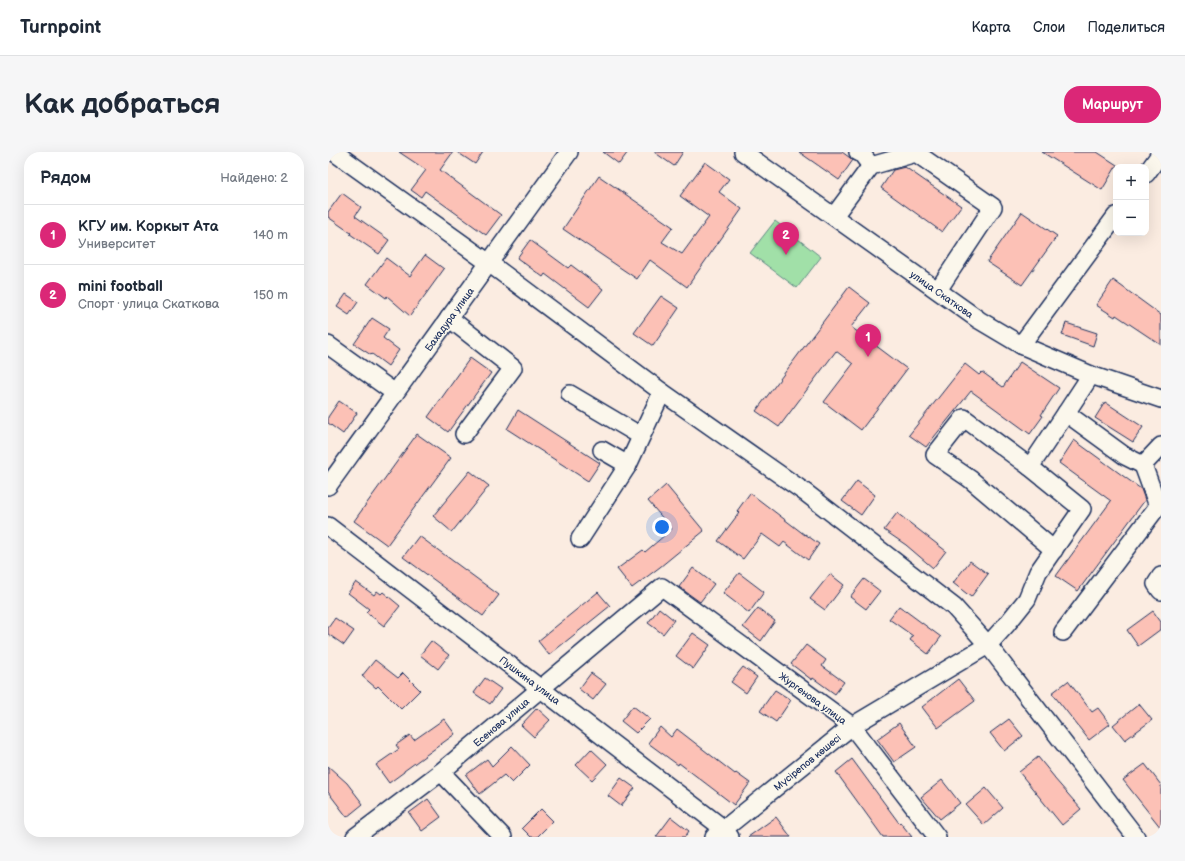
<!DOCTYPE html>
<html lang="ru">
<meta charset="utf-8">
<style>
body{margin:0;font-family:"Balsamiq Sans",sans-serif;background:#f6f6f7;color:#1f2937}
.controls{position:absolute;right:12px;top:12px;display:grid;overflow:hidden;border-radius:8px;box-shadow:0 4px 16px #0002}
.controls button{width:36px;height:36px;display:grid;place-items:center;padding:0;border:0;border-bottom:1px solid #e0e1e3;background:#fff;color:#1f2937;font:20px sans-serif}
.you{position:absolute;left:334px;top:375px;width:14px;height:14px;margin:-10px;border:3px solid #fff;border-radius:50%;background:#1a73e8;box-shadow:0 0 0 6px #1a73e833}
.badge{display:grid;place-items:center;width:26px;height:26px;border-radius:50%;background:#db2777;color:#fff;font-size:13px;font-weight:700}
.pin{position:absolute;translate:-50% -33px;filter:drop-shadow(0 1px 2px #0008)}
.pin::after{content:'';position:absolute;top:21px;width:14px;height:12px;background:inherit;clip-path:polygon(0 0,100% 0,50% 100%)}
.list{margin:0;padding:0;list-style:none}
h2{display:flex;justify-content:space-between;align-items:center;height:52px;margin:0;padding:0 16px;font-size:17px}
h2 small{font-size:13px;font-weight:400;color:#747a83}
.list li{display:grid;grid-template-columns:26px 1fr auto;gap:12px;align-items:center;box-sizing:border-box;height:60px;padding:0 16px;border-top:1px solid #e0e1e3}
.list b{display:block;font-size:15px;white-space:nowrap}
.list p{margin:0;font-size:13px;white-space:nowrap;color:#747a83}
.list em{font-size:13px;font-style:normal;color:#747a83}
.map{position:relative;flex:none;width:833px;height:685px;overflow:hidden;border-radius:16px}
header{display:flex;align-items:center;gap:24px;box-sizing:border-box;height:56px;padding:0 20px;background:#fff;border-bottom:1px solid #e0e1e3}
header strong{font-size:19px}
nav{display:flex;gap:22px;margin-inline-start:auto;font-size:14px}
.intro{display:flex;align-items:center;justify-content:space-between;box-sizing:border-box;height:96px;padding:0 24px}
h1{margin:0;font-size:28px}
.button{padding:10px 18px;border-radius:16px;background:#db2777;color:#fff;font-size:14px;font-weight:700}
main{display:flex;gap:24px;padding:0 24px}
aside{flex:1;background:#fff;border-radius:16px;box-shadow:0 4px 16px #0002}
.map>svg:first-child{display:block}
.green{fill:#a1e0a8;stroke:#5e8883}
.building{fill:#fcc1b6;stroke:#1b2f5e}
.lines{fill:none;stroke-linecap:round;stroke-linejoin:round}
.minor-casing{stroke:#1b2f5e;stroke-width:20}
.minor{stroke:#fbf7ec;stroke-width:17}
.labels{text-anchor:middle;stroke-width:3;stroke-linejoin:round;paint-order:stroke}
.street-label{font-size:10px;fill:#1b2f5e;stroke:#fbf7ec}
</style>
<header>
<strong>Turnpoint</strong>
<nav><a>Карта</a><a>Слои</a><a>Поделиться</a></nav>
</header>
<div class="intro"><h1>Как добраться</h1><a class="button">Маршрут</a></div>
<main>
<aside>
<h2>Рядом<small>Найдено: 2</small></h2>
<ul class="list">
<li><span class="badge">1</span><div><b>КГУ им. Коркыт Ата</b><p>Университет</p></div><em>140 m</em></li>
<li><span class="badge">2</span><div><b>mini football</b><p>Спорт · улица Скаткова</p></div><em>150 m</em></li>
</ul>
</aside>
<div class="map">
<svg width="833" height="685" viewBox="0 0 833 685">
<rect width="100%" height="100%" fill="#fbece1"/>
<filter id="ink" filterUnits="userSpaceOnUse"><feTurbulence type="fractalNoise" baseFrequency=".025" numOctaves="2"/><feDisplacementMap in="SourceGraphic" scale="8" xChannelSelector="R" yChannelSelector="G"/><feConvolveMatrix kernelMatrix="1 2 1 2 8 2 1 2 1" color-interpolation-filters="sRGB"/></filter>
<g filter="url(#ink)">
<path class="green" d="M 447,69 L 493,105 L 469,136 L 422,101 Z"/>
<g class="building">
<path d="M 71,0 L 125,0 L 112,18 L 173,63 L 158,83 L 97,39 L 93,45 L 83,38 L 98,18 Z"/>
<path d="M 129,0 L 155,0 L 147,12 Z"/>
<path d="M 275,0 L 300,0 L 291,12 Z"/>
<path d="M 326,0 L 355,0 L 346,14 Z"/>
<path d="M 471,0 L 514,0 L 525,8 L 511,28 Z"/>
<path d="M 714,0 L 769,0 L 789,13 L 774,38 Z"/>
<path d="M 377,10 L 401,27 L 391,40 L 414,57 L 359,135 L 322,108 L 309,127 L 235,77 L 271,24 L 345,75 L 334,90 L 354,102 L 381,65 L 352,44 Z"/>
<path d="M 577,15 L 633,54 L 614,80 L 553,36 L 565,18 Z"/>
<path d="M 14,41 L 33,55 L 27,64 L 61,88 L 51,102 L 22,82 L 23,81 L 0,65 L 0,60 Z"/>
<path d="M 694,60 L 729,84 L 694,133 L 659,110 Z"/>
<path d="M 202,88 L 240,116 L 243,113 L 275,137 L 261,155 L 217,122 L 215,125 L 189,106 Z"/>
<path d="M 97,103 L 116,117 L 82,164 L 59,144 L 58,146 L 39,132 L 58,106 L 82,124 Z"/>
<path d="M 785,128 L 833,163 L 833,193 L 788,163 L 787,165 L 768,153 Z"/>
<path d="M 521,135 L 542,151 L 523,175 L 579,217 L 533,278 L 496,250 L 525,212 L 508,199 L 451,275 L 428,259 Z"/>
<path d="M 18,142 L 30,150 L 21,163 L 9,155 Z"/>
<path d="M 333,144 L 351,156 L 325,194 L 306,181 Z"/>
<path d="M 44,166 L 61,177 L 55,186 L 71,198 L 60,214 L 44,202 L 43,203 L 26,192 Z"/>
<path d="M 738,171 L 769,181 L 765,194 L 734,183 Z"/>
<path d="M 142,206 L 163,221 L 120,280 L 100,265 Z"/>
<path d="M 692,210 L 731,236 L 713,263 L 715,264 L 702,282 L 643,239 L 598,295 L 581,283 L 637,212 L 651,223 L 654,220 L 675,235 Z"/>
<path d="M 11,249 L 29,261 L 15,282 L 0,271 L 0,265 Z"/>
<path d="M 777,250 L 815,275 L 805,290 L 767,266 Z"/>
<path d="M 190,258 L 272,311 L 260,329 L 179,277 Z"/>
<path d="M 89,282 L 123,306 L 59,393 L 26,369 Z"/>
<path d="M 746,288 L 813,337 L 817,348 L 750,439 L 728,424 L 783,349 L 731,311 Z"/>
<path d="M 142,319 L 161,334 L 124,380 L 105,364 Z"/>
<path d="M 529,329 L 547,343 L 533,363 L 514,349 Z"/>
<path d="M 338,333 L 376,379 L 332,415 L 304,436 L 289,417 L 315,398 L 317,400 L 344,377 L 320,349 Z"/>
<path d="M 422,341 L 477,383 L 477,382 L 491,392 L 480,408 L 456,390 L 452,395 L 434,382 L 415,407 L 390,389 L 411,361 L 409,359 Z"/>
<path d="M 569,361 L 618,399 L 605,416 L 578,393 L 556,378 Z"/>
<path d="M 91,384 L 171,443 L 155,464 L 75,405 Z"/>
<path d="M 642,409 L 660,422 L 643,445 L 625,431 Z"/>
<path d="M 365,416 L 386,432 L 372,450 L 351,435 Z"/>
<path d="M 411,421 L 436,440 L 421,461 L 395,441 Z"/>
<path d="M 502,422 L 516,433 L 497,458 L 482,447 Z"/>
<path d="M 536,427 L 552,439 L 538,457 L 522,445 Z"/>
<path d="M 28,430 L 46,443 L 49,439 L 53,442 L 55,440 L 72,454 L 56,474 L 38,460 L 41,457 L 20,441 Z"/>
<path d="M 270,440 L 282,454 L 221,503 L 210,489 Z"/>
<path d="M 571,454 L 613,485 L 600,502 L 582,488 L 585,484 L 561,467 Z"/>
<path d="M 331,456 L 346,468 L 335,482 L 320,471 Z"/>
<path d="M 430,456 L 447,469 L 433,489 L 415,475 Z"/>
<path d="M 825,459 L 833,470 L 833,477 L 810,494 L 799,478 Z"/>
<path d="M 7,466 L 26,479 L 16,493 L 0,482 L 0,476 Z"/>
<path d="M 365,481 L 382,493 L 365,517 L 348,504 Z"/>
<path d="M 103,489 L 121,503 L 110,517 L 92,503 Z"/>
<path d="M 478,493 L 498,508 L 494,514 L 516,530 L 507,542 L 485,526 L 484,528 L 463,512 Z"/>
<path d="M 47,508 L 70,526 L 75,521 L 92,538 L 73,557 L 50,534 L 48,536 L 34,524 Z"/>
<path d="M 415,515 L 429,525 L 418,541 L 403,530 Z"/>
<path d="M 263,521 L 278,532 L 265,548 L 251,537 Z"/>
<path d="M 157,526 L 173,537 L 162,552 L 146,541 Z"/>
<path d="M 630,527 L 647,549 L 610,576 L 594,555 Z"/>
<path d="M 740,529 L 764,560 L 770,556 L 782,572 L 761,588 L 724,541 Z"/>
<path d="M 447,538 L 463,548 L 448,570 L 432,559 Z"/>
<path d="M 811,552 L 824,568 L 797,588 L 785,573 Z"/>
<path d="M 305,554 L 322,567 L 308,581 L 293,569 Z"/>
<path d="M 209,556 L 222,568 L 206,585 L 193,573 Z"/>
<path d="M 116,567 L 127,582 L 76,619 L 76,620 L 61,631 L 48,613 L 71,597 L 68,593 L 82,583 L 86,588 Z"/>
<path d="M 681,567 L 695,584 L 676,599 L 662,581 Z"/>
<path d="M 571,571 L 588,595 L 566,610 L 549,587 Z"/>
<path d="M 332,575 L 343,585 L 349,577 L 407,622 L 408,621 L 422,631 L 406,653 L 351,611 L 350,613 L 320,591 Z"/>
<path d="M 184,594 L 202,613 L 184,631 L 176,623 L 152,642 L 138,623 L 159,607 L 164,614 Z"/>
<path d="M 263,597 L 279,612 L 264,628 L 248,613 Z"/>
<path d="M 710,605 L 727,626 L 726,626 L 753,657 L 734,673 L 691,620 Z"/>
<path d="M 524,607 L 571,671 L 572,670 L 584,685 L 555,685 L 508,620 Z"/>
<path d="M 817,612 L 833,633 L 833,676 L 795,628 Z"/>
<path d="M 0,614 L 19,631 L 35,652 L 19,665 L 0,640 Z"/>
<path d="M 293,626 L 307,636 L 293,654 L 280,644 Z"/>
<path d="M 614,628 L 632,651 L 612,667 L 593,645 Z"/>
<path d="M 658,636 L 675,656 L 656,673 L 638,653 Z"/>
<path d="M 100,647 L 113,665 L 94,679 L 81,661 Z"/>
<path d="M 213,657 L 225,669 L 209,685 L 203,685 L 194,676 Z"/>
<path d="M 343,665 L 361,679 L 357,685 L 328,685 Z"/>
<path d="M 448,665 L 463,685 L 420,685 Z"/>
</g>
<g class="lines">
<defs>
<g id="minor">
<path d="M 6,0 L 161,111 L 334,240 L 478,341 L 626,455 L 660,493 L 808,685"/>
<path d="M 415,0 L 651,168 L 693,193 L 763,223 L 833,247"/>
<path d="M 530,0 L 534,2 L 543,14"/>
<path d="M 818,22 L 833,1"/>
<path d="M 506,64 L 543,14 L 588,1 L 665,55 L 610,138"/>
<path d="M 121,166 L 185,216 L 136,282"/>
<path d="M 0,193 L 67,241"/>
<path d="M 693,193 L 788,64"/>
<path d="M 242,242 L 313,284"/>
<path d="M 738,261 L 797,304 L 815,313"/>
<path d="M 274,298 L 300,313"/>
<path d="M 702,315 L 636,266 L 607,303 L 642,327 L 726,398"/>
<path d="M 0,334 L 241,0"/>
<path d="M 0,374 L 396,677 L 402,685"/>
<path d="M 252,387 L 300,313 L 334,240"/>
<path d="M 833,424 L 828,432 L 833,439"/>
<path d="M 735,480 L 830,354 L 815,313 L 833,294"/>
<path d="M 113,620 L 175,685"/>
<path d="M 27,685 L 113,620 L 334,435 L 524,574 L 609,685"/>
<path d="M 386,685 L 524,574 L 660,493 L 679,472 L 699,447 L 710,420 L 754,357 L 702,315 L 738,261 L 763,223"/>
</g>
</defs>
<use href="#minor" class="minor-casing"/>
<use href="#minor" class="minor"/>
</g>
</g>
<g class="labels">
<g class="street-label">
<text transform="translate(614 142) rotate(35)" y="4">улица Скаткова</text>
<text transform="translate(121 167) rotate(-54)" y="4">Бахадура улица</text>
<text transform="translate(202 528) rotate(37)" y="4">Пушкина улица</text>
<text transform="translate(485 546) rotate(36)" y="4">Жургенова улица</text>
<text transform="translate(173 570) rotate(-40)" y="4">Есенова улица</text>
<text transform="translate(479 610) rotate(-39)" y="4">Мүсірепов көшесі</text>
</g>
</g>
</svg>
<div class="controls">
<button>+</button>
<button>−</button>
</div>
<div class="you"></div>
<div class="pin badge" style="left:540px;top:205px">1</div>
<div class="pin badge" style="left:458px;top:103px">2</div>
</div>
</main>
